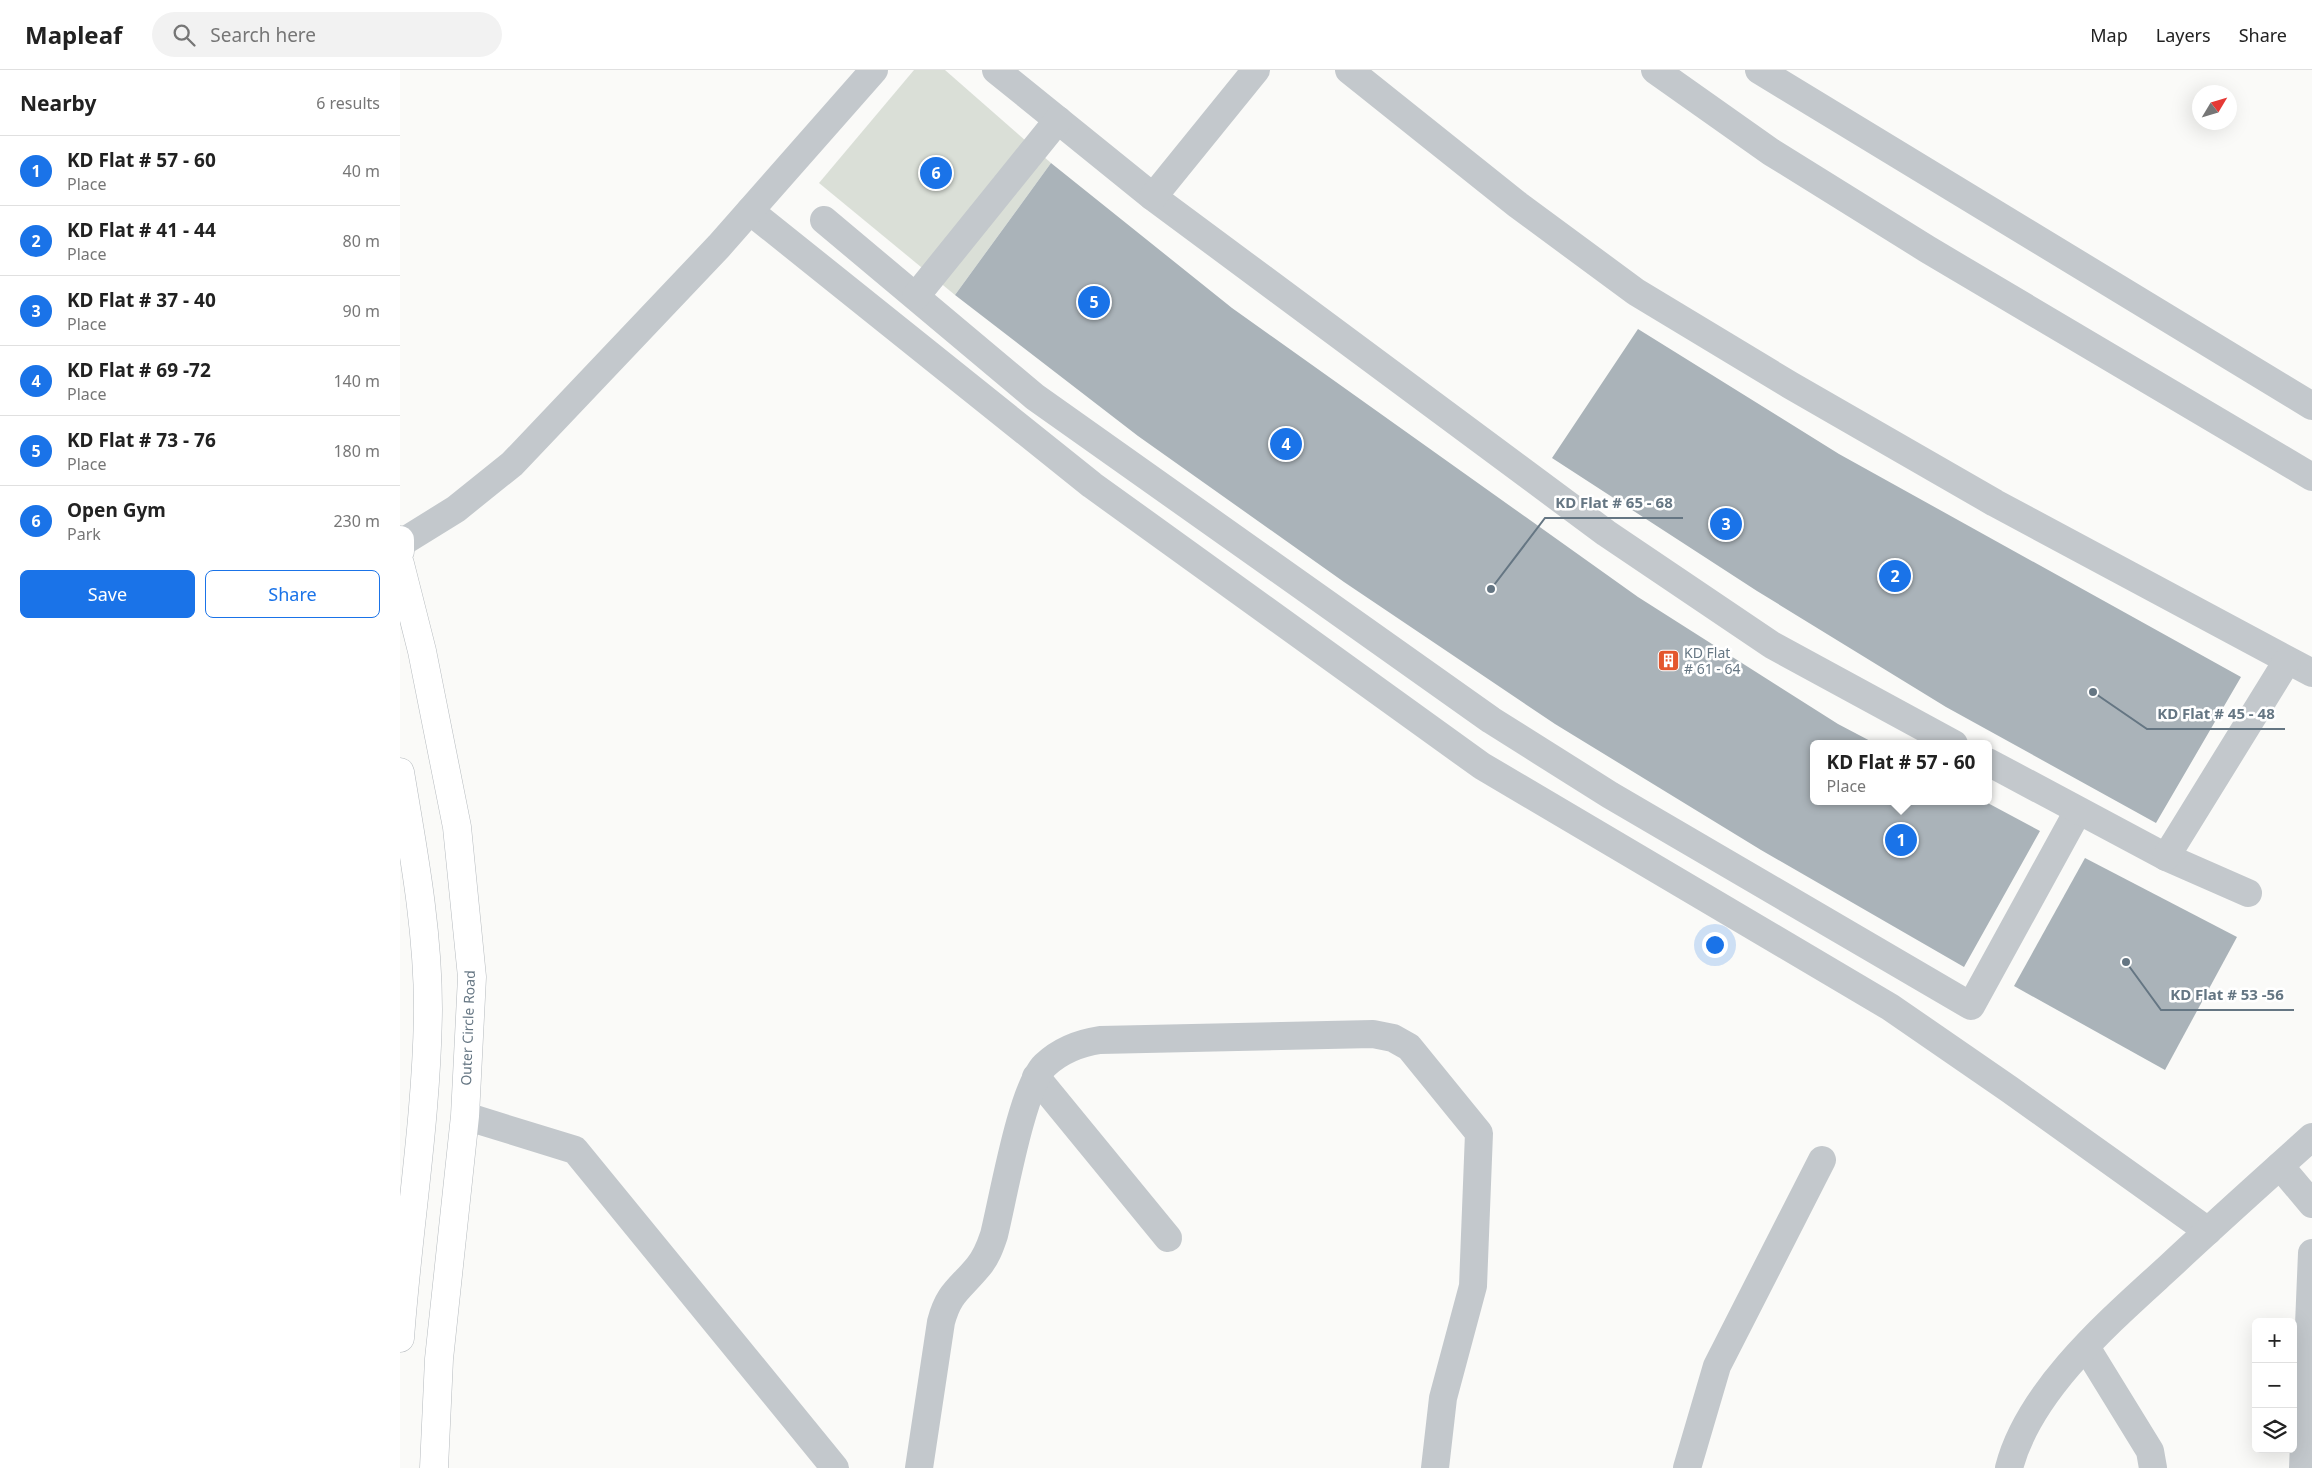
<!DOCTYPE html>
<meta charset="utf-8">
<style>
body{margin:0;font-family:"Noto Sans",sans-serif;background:#f2f2f2;color:#222}
.controls{position:absolute;right:15px;bottom:15px;display:grid;overflow:hidden;border-radius:8px;box-shadow:0 5px 20px #0002}
.controls button{width:45px;height:45px;display:grid;place-items:center;padding:0;border:0;border-bottom:1px solid #e0e0e0;background:#fff;color:#222;font:25px sans-serif}
.compass{position:absolute;left:1792px;top:15px;width:45px;height:45px;border-radius:50%;background:#fff;box-shadow:0 5px 20px #0002;rotate:52deg}
.you{position:absolute;left:1314px;top:874px;width:18px;height:18px;margin:-12px;border:4px solid #fff;border-radius:50%;background:#1a73e8;box-shadow:0 0 0 8px #1a73e833}
.badge{display:grid;place-items:center;width:32px;height:32px;border-radius:50%;background:#1a73e8;color:#fff;font-size:16px;font-weight:700}
.pin{position:absolute;translate:-50% -50%;border:2px solid #fff;box-shadow:0 1px 5px #0006}
.popup{position:absolute;left:1410px;top:670px;width:182px;height:65px;box-sizing:border-box;display:grid;place-content:center;border-radius:8px;background:#fff;filter:drop-shadow(0 1px 4px #0005);font-size:16px;white-space:nowrap;color:#767676}
.popup b{font-size:19px;color:#222}
.popup::after{content:'';position:absolute;left:50%;top:100%;margin-left:-10px;border:10px solid transparent;border-top-color:#fff}
.list{margin:0;padding:0;list-style:none}
h2{display:flex;justify-content:space-between;align-items:center;height:65px;margin:0;padding:0 20px;font-size:21px}
h2 small{font-size:16px;font-weight:400;color:#767676}
.list li{display:grid;grid-template-columns:32px 1fr auto;gap:15px;align-items:center;box-sizing:border-box;height:70px;padding:0 20px;border-top:1px solid #e0e0e0}
.list b{display:block;font-size:19px;white-space:nowrap}
.list p{margin:0;font-size:16px;white-space:nowrap;color:#767676}
.list em{font-size:16px;font-style:normal;color:#767676}
.actions{display:flex;gap:10px;padding:15px 20px}
.actions a{flex:1;padding:11px 0;border:1px solid #1a73e8;border-radius:8px;text-align:center;font-size:18px;color:#1a73e8}
.actions .main{background:#1a73e8;color:#fff}
.icon{flex:none;width:28px;height:28px;fill:none;stroke:currentColor;stroke-width:2;stroke-linecap:round;stroke-linejoin:round}
.map{position:relative;flex:none;width:1912px;height:1398px;overflow:hidden}
header{display:flex;align-items:center;gap:30px;box-sizing:border-box;height:70px;padding:0 25px;background:#fff;border-bottom:1px solid #e0e0e0}
header strong{font-size:24px}
nav{display:flex;gap:28px;margin-inline-start:auto;font-size:18px}
.search{width:350px;height:45px;background:#f2f2f2;display:flex;align-items:center;gap:12px;box-sizing:border-box;padding:0 18px;border-radius:28px;color:#767676;font-size:19px}
main{display:flex}
aside{flex:1;background:#fff}
.map>svg:first-child{display:block}
.green{fill:#dadfd7}
.building{fill:#aab3b9}
.lines{fill:none;stroke-linecap:round;stroke-linejoin:round}
.major-casing{stroke:#b5babe;stroke-width:29}
.minor{stroke:#c3c8cc;stroke-width:28}
.major{stroke:#fff;stroke-width:28}
.labels{text-anchor:middle;stroke-width:5;stroke-linejoin:round;paint-order:stroke}
.poi-label{font-size:14px;fill:#657683;stroke:#fff;text-anchor:start}
.street-label{font-size:14px;fill:#657683;stroke:#fff}
.leader{fill:none;stroke:#657683;stroke-width:2}
.callout-dot{fill:#657683;stroke:#fff;stroke-width:2}
.callout-label{font-size:15px;text-anchor:middle;font-weight:bold;fill:#657683;stroke:#fff;stroke-width:5;stroke-linejoin:round;paint-order:stroke}
</style>
<header>
<strong>Mapleaf</strong>
<div class="search"><svg class="icon" aria-label="search" viewBox="0 0 24 24"><circle cx="10" cy="10" r="6"/><path d="M15 15l6 6"/></svg>Search here</div>
<nav><a>Map</a><a>Layers</a><a>Share</a></nav>
</header>
<main>
<aside>
<h2>Nearby<small>6 results</small></h2>
<ul class="list">
<li><span class="badge">1</span><div><b>KD Flat # 57 - 60</b><p>Place</p></div><em>40 m</em></li>
<li><span class="badge">2</span><div><b>KD Flat # 41 - 44</b><p>Place</p></div><em>80 m</em></li>
<li><span class="badge">3</span><div><b>KD Flat # 37 - 40</b><p>Place</p></div><em>90 m</em></li>
<li><span class="badge">4</span><div><b>KD Flat # 69 -72</b><p>Place</p></div><em>140 m</em></li>
<li><span class="badge">5</span><div><b>KD Flat # 73 - 76</b><p>Place</p></div><em>180 m</em></li>
<li><span class="badge">6</span><div><b>Open Gym</b><p>Park</p></div><em>230 m</em></li>
</ul>
<div class="actions"><a class="main">Save</a><a>Share</a></div>
</aside>
<div class="map">
<svg width="1912" height="1398" viewBox="0 0 1912 1398">
<rect width="100%" height="100%" fill="#fafaf8"/>
<path class="green" d="M 514,0 L 545,0 L 651,93 L 555,225 L 419,113 Z"/>
<g class="building">
<path d="M 651,93 L 832,238 L 1238,527 L 1438,654 L 1476,674 L 1414,674 L 1414,731 L 1584,731 L 1640,761 L 1564,897 L 1361,780 L 1155,654 L 944,512 L 738,366 L 555,225 Z"/>
<path d="M 1238,259 L 1439,384 L 1841,607 L 1756,753 L 1546,637 L 1357,521 L 1152,388 Z"/>
<path d="M 1685,788 L 1837,867 L 1765,1000 L 1614,916 Z"/>
</g>
<g class="lines">
<defs>
<g id="major">
<path d="M 0,470 L 0,481"/>
<path d="M 0,494 L 22,581 L 57,757 L 72,907 L 65,1046 L 39,1289 L 34,1398"/>
<path d="M 0,702 C 13,780 28,858 28,939 C 27,1048 8,1159 0,1268"/>
</g>
</defs>
<use href="#major" class="major-casing"/>
<g class="minor">
<path d="M 596,0 L 753,127 L 1206,463 L 1372,575 L 1554,674"/>
<path d="M 949,0 L 1118,135 L 1236,222 L 1390,315 L 1595,433 L 1912,603"/>
<path d="M 1255,0 L 1371,82 L 1527,179 L 1912,407"/>
<path d="M 1359,0 L 1912,336"/>
<path d="M 753,127 L 856,0"/>
<path d="M 350,141 L 692,415 L 1082,696 L 1490,937 L 1609,1019 L 1808,1161"/>
<path d="M 424,150 L 635,327 L 1091,650 L 1210,725 L 1571,936 L 1678,741"/>
<path d="M 516,226 L 658,50"/>
<path d="M 1,473 L 56,439 L 112,394 L 319,176 L 474,0"/>
<path d="M 1588,692 L 1766,787 L 1848,823"/>
<path d="M 1766,787 L 1887,591"/>
<path d="M 636,1007 L 768,1168"/>
<path d="M 65,1046 L 175,1080 L 435,1398"/>
<path d="M 1880,1096 L 1912,1134"/>
<path d="M 1686,1277 L 1750,1381 L 1753,1398"/>
<path d="M 519,1398 L 541,1252 C 549,1222 560,1219 578,1197 C 586,1188 590,1177 594,1165 C 603,1129 622,1017 645,995 C 661,980 680,973 700,970 L 973,964 L 993,968 L 1009,977 L 1079,1063 L 1073,1216 L 1043,1328 L 1035,1398"/>
<path d="M 1287,1398 L 1317,1296 L 1422,1090"/>
<path d="M 1609,1398 C 1629,1320 1711,1250 1769,1197 C 1816,1153 1864,1110 1912,1067"/>
<path d="M 1903,1398 L 1912,1183"/>
</g>
<use href="#major" class="major"/>
</g>
<defs>
<symbol id="building-square" viewBox="-11 -11 22 22"><rect x="-9" y="-9" width="18" height="18" rx="4" fill="#e4572e" stroke="#fff"/><path d="M-4-6H4V6H1V3H-1V6H-4ZM-2.5-4.3h1.7v1.8h-1.7ZM.8-4.3h1.7v1.8H.8ZM-2.5-1h1.7V.8h-1.7ZM.8-1h1.7V.8H.8Z" fill="#fff"/></symbol>
</defs>
<g fill-rule="evenodd">
<use href="#building-square" x="1256" y="578" width="25" height="25"/>
</g>
<g class="labels">
<g class="poi-label">
<text x="1284" y="588">KD Flat<tspan x="1284" dy="16"># 61 - 64</tspan></text>
</g>
<g class="street-label">
<text transform="translate(68 958) rotate(-88)" y="5">Outer Circle Road</text>
</g>
</g>
<path class="leader" d="M1091 519L1145 448H1283M1693 622L1747 659H1885M1726 892L1761 940H1894"/>
<g class="callout-dot">
<circle cx="1091" cy="519" r="5"/>
<circle cx="1693" cy="622" r="5"/>
<circle cx="1726" cy="892" r="5"/>
</g>
<g class="callout-label">
<text x="1214" y="438">KD Flat # 65 - 68</text>
<text x="1816" y="649">KD Flat # 45 - 48</text>
<text x="1827" y="930">KD Flat # 53 -56</text>
</g>
</svg>
<div class="controls">
<button>+</button>
<button>−</button>
<button><svg class="icon" aria-label="layers" viewBox="0 0 24 24"><path d="M12 4l9 5-9 5-9-5zM3 14l9 5 9-5"/></svg></button>
</div>
<svg class="compass" viewBox="-18 -18 36 36"><path d="M0-13l5 13h-10z" fill="#e53935"/><path d="M0 13l5-13h-10z" fill="#767676"/></svg>
<div class="you"></div>
<div class="pin badge" style="left:1501px;top:770px">1</div>
<div class="popup"><b>KD Flat # 57 - 60</b>Place</div>
<div class="pin badge" style="left:1495px;top:506px">2</div>
<div class="pin badge" style="left:1326px;top:454px">3</div>
<div class="pin badge" style="left:886px;top:374px">4</div>
<div class="pin badge" style="left:694px;top:232px">5</div>
<div class="pin badge" style="left:536px;top:103px">6</div>
</div>
</main>
